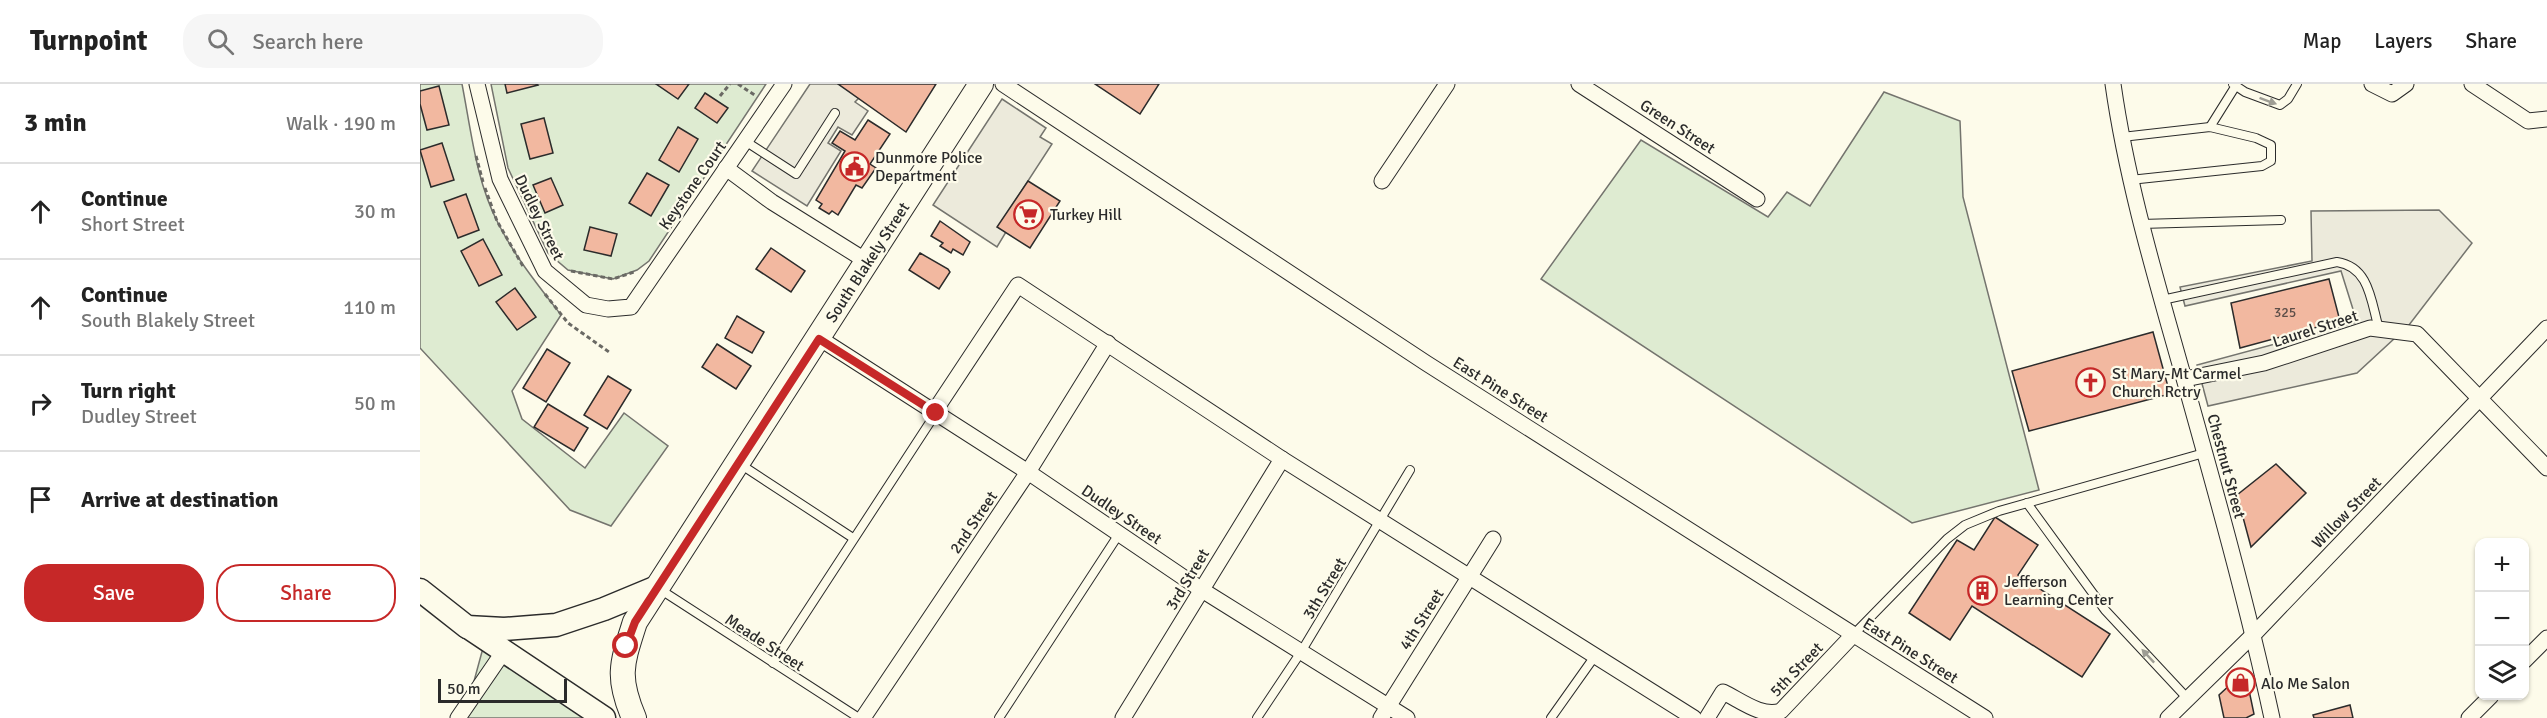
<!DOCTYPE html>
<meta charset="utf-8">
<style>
body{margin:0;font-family:Signika,sans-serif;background:#f6f6f6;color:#222}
.controls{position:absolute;right:18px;bottom:18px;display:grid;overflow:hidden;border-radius:12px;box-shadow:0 2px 4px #0004}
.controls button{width:54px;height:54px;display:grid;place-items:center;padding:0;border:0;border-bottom:2px solid #e0e0e0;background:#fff;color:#222;font:30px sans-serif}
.scale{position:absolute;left:18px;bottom:15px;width:129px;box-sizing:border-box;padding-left:6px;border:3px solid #2b2b2b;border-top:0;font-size:16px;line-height:21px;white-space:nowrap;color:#2b2b2b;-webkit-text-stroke:4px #fdfbea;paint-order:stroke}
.stop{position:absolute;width:18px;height:18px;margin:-14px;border:4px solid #c62828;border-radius:50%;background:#fff}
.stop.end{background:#c62828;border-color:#fff;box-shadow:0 2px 6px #0008}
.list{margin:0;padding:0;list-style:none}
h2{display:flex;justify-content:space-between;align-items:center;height:78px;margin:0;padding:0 24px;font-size:26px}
h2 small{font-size:20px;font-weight:400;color:#767676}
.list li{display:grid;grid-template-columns:39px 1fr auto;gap:18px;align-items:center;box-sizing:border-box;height:96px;padding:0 24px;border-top:2px solid #e0e0e0}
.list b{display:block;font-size:22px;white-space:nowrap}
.list p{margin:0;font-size:20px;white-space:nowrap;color:#767676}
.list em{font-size:20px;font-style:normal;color:#767676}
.actions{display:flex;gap:12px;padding:18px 24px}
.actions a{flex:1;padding:14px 0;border:2px solid #c62828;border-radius:24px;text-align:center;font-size:21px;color:#c62828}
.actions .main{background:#c62828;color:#fff}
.icon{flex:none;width:33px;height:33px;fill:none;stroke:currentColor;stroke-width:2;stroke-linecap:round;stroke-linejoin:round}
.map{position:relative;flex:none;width:2127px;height:634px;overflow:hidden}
header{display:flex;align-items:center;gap:36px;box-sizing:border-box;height:84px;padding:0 30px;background:#fff;border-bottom:2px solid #e0e0e0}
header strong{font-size:28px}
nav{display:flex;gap:33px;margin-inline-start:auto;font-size:21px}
.search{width:420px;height:54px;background:#f6f6f6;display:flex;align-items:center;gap:15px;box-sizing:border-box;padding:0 21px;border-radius:24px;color:#767676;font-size:22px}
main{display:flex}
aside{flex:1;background:#fff}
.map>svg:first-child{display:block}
.green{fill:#deebd1;stroke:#74746e;stroke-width:1.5}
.parking{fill:#eceadb;stroke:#74746e;stroke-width:1.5}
.building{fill:#f2b8a0;stroke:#2b2b2b;stroke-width:1.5}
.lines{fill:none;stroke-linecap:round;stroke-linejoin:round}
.service-casing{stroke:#2b2b2b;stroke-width:10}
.minor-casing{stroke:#2b2b2b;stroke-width:17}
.secondary-casing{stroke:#2b2b2b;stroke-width:25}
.primary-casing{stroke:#2b2b2b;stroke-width:26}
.path{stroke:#6a6964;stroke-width:3;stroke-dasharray:4.5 3;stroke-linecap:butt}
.service{stroke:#fdfbea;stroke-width:8}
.minor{stroke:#fdfbea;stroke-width:15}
.secondary{stroke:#fdfbea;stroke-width:22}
.primary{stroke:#fdfbea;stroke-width:24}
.oneway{fill:#9e9d94}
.route{stroke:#c62828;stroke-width:8}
.labels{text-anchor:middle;stroke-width:4.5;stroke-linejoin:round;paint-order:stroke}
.number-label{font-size:14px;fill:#5d4e48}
.street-label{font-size:16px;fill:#2b2b2b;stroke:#fdfbea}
.poi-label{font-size:16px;fill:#2b2b2b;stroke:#fdfbea;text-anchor:start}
</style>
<header>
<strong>Turnpoint</strong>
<div class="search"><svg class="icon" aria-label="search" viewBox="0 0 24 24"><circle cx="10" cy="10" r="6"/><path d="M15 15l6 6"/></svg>Search here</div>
<nav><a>Map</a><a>Layers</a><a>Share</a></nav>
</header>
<main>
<aside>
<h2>3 min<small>Walk · 190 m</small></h2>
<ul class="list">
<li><svg class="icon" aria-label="ahead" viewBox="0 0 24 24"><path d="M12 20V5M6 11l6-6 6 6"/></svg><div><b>Continue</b><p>Short Street</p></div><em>30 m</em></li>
<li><svg class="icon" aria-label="ahead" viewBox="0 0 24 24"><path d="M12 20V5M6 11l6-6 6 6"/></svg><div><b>Continue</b><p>South Blakely Street</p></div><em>110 m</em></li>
<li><svg class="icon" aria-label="right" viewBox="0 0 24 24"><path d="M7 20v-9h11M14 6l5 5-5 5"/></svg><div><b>Turn right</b><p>Dudley Street</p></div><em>50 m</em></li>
<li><svg class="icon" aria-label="arrive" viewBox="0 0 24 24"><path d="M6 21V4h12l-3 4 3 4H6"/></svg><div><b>Arrive at destination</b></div></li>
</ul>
<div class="actions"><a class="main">Save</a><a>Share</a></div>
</aside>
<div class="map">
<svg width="2127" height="634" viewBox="0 0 2127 634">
<rect width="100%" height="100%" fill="#fdfbea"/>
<g class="green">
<path d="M 0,0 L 42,0 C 51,46 56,97 78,139 C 95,173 118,201 141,231 L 92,307 L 102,335 L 165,384 L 204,329 L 248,362 L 191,442 L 150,426 L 0,264 Z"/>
<path d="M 71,0 L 346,0 L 229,177 L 217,186 L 193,195 L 148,186 L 128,169 L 88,84 Z"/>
<path d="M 1464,8 L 1540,37 L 1543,113 L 1619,406 L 1492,439 L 1121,195 L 1221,56 L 1348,133 L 1367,108 L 1390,122 Z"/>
<path d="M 63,564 L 164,634 L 44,634 Z"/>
</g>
<g class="parking">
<path d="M 390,0 L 419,0 L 440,13 L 435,18 L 448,27 L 432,51 L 418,43 L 408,59 L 421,67 L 387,122 L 332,87 Z"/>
<path d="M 582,15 L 626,44 L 620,53 L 632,60 L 578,143 L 586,148 L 577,163 L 513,121 Z"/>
<path d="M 2019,126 L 2052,159 L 1989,241 L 1937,289 L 1788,322 L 1777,281 L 1937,238 L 1921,187 L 1765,222 L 1760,203 L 1892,177 L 1891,127 Z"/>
</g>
<g class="building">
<path d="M 85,0 L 117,0 L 118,1 L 87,9 Z"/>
<path d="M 236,0 L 269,0 L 258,15 Z"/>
<path d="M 418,0 L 516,0 L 486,48 Z"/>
<path d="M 675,0 L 739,0 L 720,30 Z"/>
<path d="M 19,2 L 29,41 L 7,46 L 0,20 L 0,7 Z"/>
<path d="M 285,9 L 308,24 L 297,39 L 275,24 Z"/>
<path d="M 124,34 L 133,69 L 110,75 L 101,40 Z"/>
<path d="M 448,36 L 470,50 L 450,80 L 456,84 L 442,104 L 436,101 L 418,131 L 412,127 L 409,130 L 399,124 L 402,120 L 396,116 L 425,67 L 412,59 L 420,47 L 435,56 Z"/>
<path d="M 258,43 L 278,55 L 259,88 L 239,76 Z"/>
<path d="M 22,59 L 34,96 L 11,103 L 0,66 Z"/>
<path d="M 227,89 L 249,101 L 231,132 L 209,119 Z"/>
<path d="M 131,94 L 143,121 L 125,129 L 113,101 Z"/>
<path d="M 608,97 L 640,117 L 610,164 L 577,143 Z"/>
<path d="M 46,110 L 59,146 L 38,154 L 24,118 Z"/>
<path d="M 520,137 L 550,158 L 543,171 L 533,165 L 531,169 L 520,162 L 523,159 L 511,152 Z"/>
<path d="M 170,143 L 197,150 L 191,172 L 164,166 Z"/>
<path d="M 63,155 L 82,191 L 59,202 L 41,167 Z"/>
<path d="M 351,164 L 385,187 L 371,208 L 336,185 Z"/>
<path d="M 500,169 L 528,185 L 530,188 L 519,205 L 489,186 Z"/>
<path d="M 1909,195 L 1920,237 L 1820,264 L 1811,219 Z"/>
<path d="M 95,204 L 116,233 L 97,246 L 76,218 Z"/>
<path d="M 317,232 L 344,248 L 332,269 L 305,254 Z"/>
<path d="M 1733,248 L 1750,310 L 1609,347 L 1592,287 Z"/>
<path d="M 297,260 L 331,282 L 316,305 L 282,283 Z"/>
<path d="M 127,265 L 150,279 L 126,318 L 103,304 Z"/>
<path d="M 188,292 L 211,306 L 187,345 L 164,331 Z"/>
<path d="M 128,320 L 168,344 L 154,367 L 114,343 Z"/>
<path d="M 1856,380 L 1886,409 L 1831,463 L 1817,411 Z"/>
<path d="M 1575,433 L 1618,461 L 1598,491 L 1690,550 L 1662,593 L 1552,522 L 1530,556 L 1489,529 L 1537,456 L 1554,466 Z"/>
<path d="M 1825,587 L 1834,630 L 1826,634 L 1804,634 L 1799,611 Z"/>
<path d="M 1930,621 L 1933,634 L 1894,634 L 1893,631 Z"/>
</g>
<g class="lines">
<defs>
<g id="service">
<path d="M 1813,0 L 1825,8 L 1860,21 L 1868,15 L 1877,0"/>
<path d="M 1790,43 L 1815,3"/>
<path d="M 1702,53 L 1790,43 L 1836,54 L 1851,61 L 1851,77 L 1842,82 L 1710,96"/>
<path d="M 325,57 L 376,90 L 415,29"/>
<path d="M 1721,140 L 1861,136"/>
<path d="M 1742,216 L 1917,178 C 1950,183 1951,218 1959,245"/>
<path d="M 320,380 L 433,454"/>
<path d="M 1607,419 L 1685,526 L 1768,615"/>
<path d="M 241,506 L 439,634"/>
<path d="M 1433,551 L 1527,455 L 1545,441 L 1579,427 L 1784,369"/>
<path d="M 353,579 L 516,329"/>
<path d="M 579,634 L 699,450"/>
<path d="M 837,634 L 881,568 L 990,386"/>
<path d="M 1131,634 L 1175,572"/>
</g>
<g id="minor">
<path d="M 57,0 L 80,95 L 125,187 L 166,221 L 188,225 L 211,223 L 364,0"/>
<path d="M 583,0 L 1006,279 L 1565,634"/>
<path d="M 1159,0 L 1337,115"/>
<path d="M 1693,0 C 1707,99 1736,195 1763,291 C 1795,405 1827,519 1852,634"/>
<path d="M 1952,0 L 1972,10 L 1986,0"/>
<path d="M 2052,0 L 2108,37 L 2127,35"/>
<path d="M 306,84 L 352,118 L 448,178"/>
<path d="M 962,97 L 1027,0"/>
<path d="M 399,254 L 608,388 L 782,506 L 987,634"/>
<path d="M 1765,295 L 1844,279 L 1950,244 L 1997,250 L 2127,384"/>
<path d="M 514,328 L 598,201 L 862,375 L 1274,634"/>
<path d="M 2104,577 L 2127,554"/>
<path d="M 38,634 L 84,567"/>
<path d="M 443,634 L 608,388 L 688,259"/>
<path d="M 703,634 L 862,375"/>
<path d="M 961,634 L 1073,455"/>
<path d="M 1287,634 L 1303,608 C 1320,616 1342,634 1361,627 L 1433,551"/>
<path d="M 1748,634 L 1834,550 L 2127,244"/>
<path d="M 2049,634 L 2071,612"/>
</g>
<g id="secondary">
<path d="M 0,506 L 47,543 L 84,545 L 136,541 L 184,525 L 237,503"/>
<path d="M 48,543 L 184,634"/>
</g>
<path id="primary" d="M 214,634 C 196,592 202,579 215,538 L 561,0"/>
</defs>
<use href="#service" class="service-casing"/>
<use href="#minor" class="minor-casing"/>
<use href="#secondary" class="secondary-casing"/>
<use href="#primary" class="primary-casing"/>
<g class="path">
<path d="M 318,0 L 336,12"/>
<path d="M 300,12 L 310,0"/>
<path d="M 56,72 L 63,98"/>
<path d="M 65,104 L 77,137 L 104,184"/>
<path d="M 151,187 L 193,195 L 214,188"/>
<path d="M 125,210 L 148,239 L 189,268"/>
</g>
<use href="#service" class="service"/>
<use href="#minor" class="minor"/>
<use href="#secondary" class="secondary"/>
<use href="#primary" class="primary"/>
</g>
<defs><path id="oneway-solid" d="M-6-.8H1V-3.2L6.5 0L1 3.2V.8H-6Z" transform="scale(1.5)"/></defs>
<g class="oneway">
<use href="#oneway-solid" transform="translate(1848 17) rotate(20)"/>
<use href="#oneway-solid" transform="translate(1728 572) rotate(-133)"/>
</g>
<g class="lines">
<path class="route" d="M 206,562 L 215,538 L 399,255 L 516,329"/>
</g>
<defs>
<symbol id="civic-ring" viewBox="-11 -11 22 22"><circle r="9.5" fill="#fdfbea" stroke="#c62828" stroke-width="1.5"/><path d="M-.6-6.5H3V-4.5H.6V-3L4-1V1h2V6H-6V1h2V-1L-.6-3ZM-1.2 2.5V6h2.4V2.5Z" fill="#c62828"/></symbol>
<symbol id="supermarket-ring" viewBox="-11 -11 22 22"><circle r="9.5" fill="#fdfbea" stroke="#c62828" stroke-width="1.5"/><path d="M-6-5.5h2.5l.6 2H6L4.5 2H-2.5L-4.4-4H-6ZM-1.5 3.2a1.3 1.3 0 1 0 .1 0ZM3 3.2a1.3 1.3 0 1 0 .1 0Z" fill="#c62828"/></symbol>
<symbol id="church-ring" viewBox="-11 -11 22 22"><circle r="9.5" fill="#fdfbea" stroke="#c62828" stroke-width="1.5"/><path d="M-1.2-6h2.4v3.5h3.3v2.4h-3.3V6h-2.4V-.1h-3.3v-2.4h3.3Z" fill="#c62828"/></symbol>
<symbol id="building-ring" viewBox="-11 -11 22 22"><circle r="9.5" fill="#fdfbea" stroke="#c62828" stroke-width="1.5"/><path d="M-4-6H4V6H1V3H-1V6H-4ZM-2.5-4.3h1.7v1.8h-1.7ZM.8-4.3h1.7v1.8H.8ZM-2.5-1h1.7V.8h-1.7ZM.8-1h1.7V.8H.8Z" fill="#c62828"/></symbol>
<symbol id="shop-ring" viewBox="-11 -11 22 22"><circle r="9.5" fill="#fdfbea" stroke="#c62828" stroke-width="1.5"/><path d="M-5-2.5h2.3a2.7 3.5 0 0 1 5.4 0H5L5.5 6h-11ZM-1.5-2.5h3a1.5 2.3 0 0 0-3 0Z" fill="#c62828"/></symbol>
</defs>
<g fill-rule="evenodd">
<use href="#civic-ring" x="418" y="66" width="33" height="33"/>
<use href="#supermarket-ring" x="592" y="114" width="33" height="33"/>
<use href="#church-ring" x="1654" y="282" width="33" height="33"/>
<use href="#building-ring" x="1546" y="490" width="33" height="33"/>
<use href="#shop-ring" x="1804" y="582" width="33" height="33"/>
</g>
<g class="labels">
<g class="number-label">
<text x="1865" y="233">325</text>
</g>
<g class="street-label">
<text transform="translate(1258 42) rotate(33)" y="6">Green Street</text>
<text transform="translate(272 101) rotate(-55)" y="6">Keystone Court</text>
<text transform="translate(120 133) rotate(64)" y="6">Dudley Street</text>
<text transform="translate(447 178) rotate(-57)" y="6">South Blakely Street</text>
<text transform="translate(1895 244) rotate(-18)" y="6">Laurel Street</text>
<text transform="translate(1081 305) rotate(32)" y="6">East Pine Street</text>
<text transform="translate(1807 382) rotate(75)" y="6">Chestnut Street</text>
<text transform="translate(1926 428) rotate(-46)" y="6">Willow Street</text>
<text transform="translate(702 430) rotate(34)" y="6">Dudley Street</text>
<text transform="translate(553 438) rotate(-56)" y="6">2nd Street</text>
<text transform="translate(767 495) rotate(-59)" y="6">3rd Street</text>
<text transform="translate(904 504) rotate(-59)" y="6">3th Street</text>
<text transform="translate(1001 535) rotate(-58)" y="6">4th Street</text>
<text transform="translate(345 558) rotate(33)" y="6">Meade Street</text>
<text transform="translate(1491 566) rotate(32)" y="6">East Pine Street</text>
<text transform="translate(1376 585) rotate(-46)" y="6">5th Street</text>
</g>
<g class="poi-label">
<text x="455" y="79">Dunmore Police<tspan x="455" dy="18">Department</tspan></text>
<text x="630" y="136">Turkey Hill</text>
<text x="1692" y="295">St Mary-Mt Carmel<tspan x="1692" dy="18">Church Rctry</tspan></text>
<text x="1584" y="503">Jefferson<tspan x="1584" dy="18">Learning Center</tspan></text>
<text x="1841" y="605">Alo Me Salon</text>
</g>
</g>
</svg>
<div class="controls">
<button>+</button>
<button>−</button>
<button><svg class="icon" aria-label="layers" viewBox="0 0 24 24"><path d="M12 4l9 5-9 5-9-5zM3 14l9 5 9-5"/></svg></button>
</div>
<div class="scale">50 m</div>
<div class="stop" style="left:206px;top:562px"></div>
<div class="stop end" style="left:516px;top:329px"></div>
</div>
</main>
